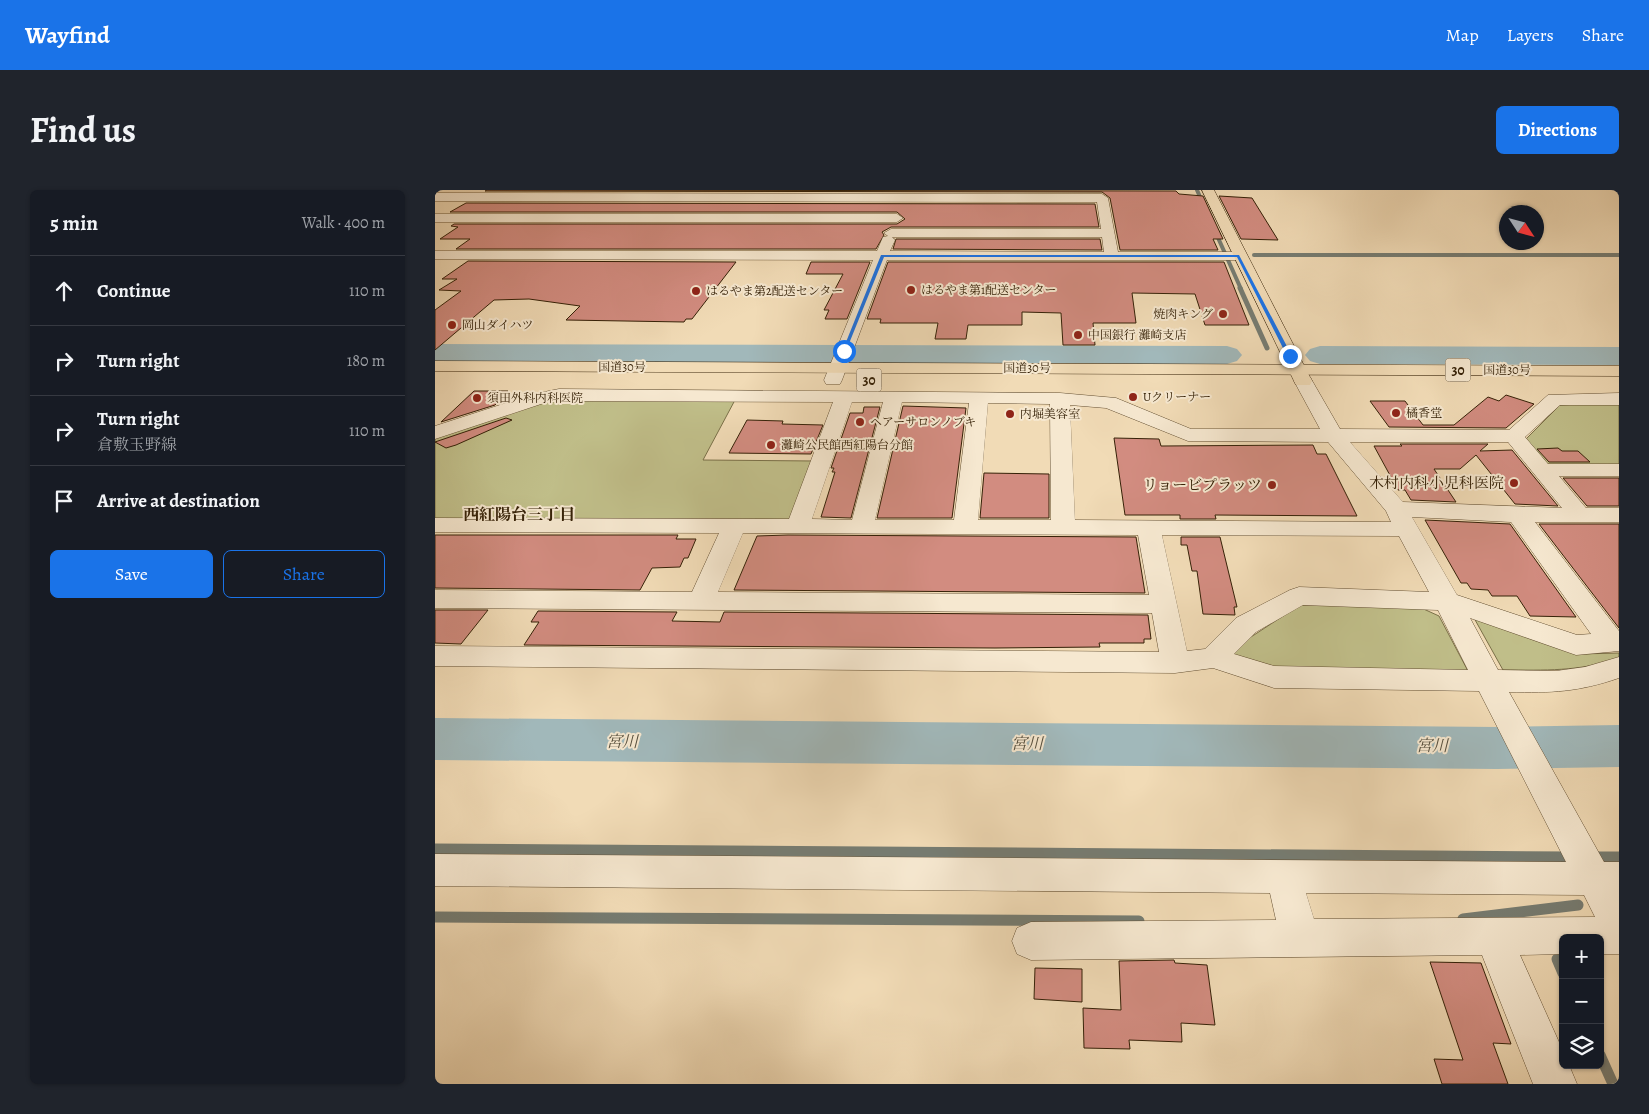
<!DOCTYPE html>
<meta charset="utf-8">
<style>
body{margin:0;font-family:Alegreya,"Noto Serif JP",serif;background:#20242c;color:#f1f3f6}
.controls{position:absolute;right:15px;bottom:15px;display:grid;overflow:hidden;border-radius:8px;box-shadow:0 1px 4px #0004}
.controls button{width:45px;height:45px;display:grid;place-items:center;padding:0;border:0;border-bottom:1px solid #363941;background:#171b24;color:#f1f3f6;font:25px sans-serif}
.compass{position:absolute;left:1064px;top:15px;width:45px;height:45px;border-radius:50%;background:#171b24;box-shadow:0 1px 4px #0004;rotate:126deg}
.stop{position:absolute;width:15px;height:15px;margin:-11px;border:4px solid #1a73e8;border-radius:50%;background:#fff}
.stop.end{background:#1a73e8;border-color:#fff;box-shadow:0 1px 5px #0008}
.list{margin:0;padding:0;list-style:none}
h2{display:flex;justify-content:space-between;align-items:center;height:65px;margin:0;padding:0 20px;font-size:21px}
h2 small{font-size:16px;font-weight:400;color:#9ea1a6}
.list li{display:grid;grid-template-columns:32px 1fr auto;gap:15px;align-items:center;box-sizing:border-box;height:70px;padding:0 20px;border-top:1px solid #363941}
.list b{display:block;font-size:19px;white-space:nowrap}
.list p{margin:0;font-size:16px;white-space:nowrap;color:#9ea1a6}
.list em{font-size:16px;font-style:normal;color:#9ea1a6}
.actions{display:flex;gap:10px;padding:15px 20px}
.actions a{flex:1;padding:11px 0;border:1px solid #1a73e8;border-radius:8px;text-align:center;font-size:18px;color:#1a73e8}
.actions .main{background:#1a73e8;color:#fff}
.icon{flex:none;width:28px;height:28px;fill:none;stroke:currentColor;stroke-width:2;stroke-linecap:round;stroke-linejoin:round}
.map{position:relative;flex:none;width:1184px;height:894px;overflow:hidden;border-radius:8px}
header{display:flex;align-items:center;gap:30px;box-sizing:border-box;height:70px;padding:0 25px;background:#1a73e8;color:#fff}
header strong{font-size:24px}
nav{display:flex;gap:28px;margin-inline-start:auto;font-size:18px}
.intro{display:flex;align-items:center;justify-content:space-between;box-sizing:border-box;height:120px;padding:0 30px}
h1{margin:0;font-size:35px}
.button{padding:12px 22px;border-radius:8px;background:#1a73e8;color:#fff;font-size:18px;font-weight:700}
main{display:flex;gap:30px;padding:0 30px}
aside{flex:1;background:#171b24;border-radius:8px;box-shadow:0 1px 4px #0004}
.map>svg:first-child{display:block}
.green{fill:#c0be89;stroke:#7a7048}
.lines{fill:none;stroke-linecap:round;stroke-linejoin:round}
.stream-far2{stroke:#767c72;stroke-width:4}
.stream-far1{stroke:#767c72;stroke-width:5}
.stream{stroke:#767c72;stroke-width:11}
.river{fill:#a1b8ba;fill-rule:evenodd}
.building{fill:#d28c80;stroke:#352107}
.minor-casing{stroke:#645033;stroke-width:1}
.major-casing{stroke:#352107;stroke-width:1}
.highway-casing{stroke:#352107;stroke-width:1}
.minor{fill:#f6e8d0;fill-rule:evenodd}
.major{fill:#f1dbb6;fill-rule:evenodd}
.highway{fill:#f1dbb6;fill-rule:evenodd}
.route{fill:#1a73e8}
.poi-dot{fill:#8f2418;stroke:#f6e8d0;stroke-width:2}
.labels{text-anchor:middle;stroke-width:4;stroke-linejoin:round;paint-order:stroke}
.far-poi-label{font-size:12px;fill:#352107;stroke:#f6e8d0;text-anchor:start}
.far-street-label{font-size:12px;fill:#352107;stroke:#f6e8d0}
.shield{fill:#f6e8d0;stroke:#6f5d43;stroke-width:1}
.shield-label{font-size:14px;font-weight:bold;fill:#352107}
.poi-label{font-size:15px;fill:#352107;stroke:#f6e8d0;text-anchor:end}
.neighbourhood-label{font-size:16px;font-weight:bold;fill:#352107;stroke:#f6e8d0}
.water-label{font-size:16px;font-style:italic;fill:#554e3d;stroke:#f6e8d0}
</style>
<header>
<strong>Wayfind</strong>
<nav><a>Map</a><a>Layers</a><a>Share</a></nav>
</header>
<div class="intro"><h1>Find us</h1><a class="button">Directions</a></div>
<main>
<aside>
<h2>5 min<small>Walk · 400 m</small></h2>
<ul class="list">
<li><svg class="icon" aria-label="ahead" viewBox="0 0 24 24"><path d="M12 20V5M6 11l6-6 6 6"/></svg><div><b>Continue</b></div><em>110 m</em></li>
<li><svg class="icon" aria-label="right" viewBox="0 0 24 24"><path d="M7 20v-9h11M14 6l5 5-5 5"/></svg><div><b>Turn right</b></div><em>180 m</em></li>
<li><svg class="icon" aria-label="right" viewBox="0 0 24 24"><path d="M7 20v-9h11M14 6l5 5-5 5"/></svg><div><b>Turn right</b><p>倉敷玉野線</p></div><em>110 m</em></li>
<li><svg class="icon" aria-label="arrive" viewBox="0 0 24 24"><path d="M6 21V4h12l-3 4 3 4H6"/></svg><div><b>Arrive at destination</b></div></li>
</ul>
<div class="actions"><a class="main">Save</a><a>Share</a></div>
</aside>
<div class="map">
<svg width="1184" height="894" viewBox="0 0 1184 894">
<rect width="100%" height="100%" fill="#f1dbb6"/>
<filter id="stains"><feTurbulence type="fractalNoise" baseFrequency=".004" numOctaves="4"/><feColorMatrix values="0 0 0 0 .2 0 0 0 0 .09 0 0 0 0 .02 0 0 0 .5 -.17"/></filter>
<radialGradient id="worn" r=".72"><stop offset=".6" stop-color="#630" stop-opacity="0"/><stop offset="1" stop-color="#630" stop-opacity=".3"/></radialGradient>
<g class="green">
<path d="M 117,209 L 300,210 L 268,270 L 380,271 L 356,331 L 0,330 L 0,246 Z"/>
<path d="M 1184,212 L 1184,277 L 1111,277 L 1090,250 L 1125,215 Z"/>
<path d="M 865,415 L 982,416 L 1004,426 L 1034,483 L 850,480 L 799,467 L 796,460 Z"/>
<path d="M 1039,428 L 1145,464 L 1184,463 L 1184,468 C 1144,482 1110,480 1068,480 Z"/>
</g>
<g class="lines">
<g class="stream-far2">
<path d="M 762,0 L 768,14"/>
<path d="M 780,41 L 806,99"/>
<path d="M 819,65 L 1184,65"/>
</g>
<path class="stream-far1" d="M 805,98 L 832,158"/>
<g class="stream">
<path d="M 0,659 L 1137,667"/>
<path d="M 1156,667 L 1184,667"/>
<path d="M 0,727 L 704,731"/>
<path d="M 1028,729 L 1143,715"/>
<path d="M 1122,769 L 1128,783"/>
<path d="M 1165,865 L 1178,894"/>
</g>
<g class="river">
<path d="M 0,154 L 792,156 L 802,159 L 807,165 L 802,171 L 792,174 L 0,172 Z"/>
<path d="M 885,156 L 1184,157 L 1184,175 L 885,174 L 875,171 L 870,165 L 875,159 Z"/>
<path d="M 0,528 L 1062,537 L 1184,535 L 1184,577 L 1062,579 L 0,570 Z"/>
</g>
</g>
<g class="building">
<path d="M 52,0 L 741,1 L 744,4 L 768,6 L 788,49 L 778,49 L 783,60 L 685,60 L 675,8 L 667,2 L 50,1 Z"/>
<path d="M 784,6 L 817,8 L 843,50 L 806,49 Z"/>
<path d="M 31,13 L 660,14 L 664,37 L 456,37 L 447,42 L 449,45 L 441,59 L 21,59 L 35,49 L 5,49 L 23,37 L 16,36 L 19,34 L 462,34 L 470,29 L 462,22 L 15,22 Z"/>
<path d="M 461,49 L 665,49 L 667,60 L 458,59 Z"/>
<path d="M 33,71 L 301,72 L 257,129 L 251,129 L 249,132 L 131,130 L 145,116 L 94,109 L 59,110 L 0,160 L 0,120 L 26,101 L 4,100 L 22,89 L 7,89 Z"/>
<path d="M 376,72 L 435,72 L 412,129 L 390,129 L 394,120 L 389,120 L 408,84 L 371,84 Z"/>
<path d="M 453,72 L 789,72 L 814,135 L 770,135 L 760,104 L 697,103 L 701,133 L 658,133 L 660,155 L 628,155 L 626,123 L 587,122 L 587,135 L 533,135 L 531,149 L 500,149 L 503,133 L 445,133 L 446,129 L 432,129 Z"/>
<path d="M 39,201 L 73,201 L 60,215 L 6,232 Z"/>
<path d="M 1071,205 L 1099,214 L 1071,238 L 954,237 L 935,211 L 970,211 L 988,235 L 1019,235 L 1053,207 L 1064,211 Z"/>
<path d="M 468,216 L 531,218 L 517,328 L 442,328 Z"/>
<path d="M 429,217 L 445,217 L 416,328 L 386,327 L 400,282 L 397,282 L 399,278 L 396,278 L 415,223 L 428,223 Z"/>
<path d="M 71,228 L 77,230 L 21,255 L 11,258 L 0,252 Z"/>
<path d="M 312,230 L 348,231 L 347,234 L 388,235 L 376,264 L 294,263 Z"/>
<path d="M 679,248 L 724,249 L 726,256 L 878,255 L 882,264 L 891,264 L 922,326 L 780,325 L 781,329 L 745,329 L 745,325 L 690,325 Z"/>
<path d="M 965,254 L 1053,254 L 1045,261 L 1077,260 L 1123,316 L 1080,314 L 1041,265 L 1025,279 L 999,279 L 1021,312 L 976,310 L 970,300 L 963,300 L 939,256 L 967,256 Z"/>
<path d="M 1123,258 L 1127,261 L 1143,261 L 1155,272 L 1114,272 L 1102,259 Z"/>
<path d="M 549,283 L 614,284 L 614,328 L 545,328 Z"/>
<path d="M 1128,288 L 1184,288 L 1184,316 L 1152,316 Z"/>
<path d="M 990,330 L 1075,334 L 1141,427 L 1095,426 L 1082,406 L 1057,406 L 1053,400 L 1036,399 L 1032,393 L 1026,393 Z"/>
<path d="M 1104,334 L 1184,334 L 1184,438 Z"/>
<path d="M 0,345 L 243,345 L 241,349 L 261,349 L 253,368 L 249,368 L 245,377 L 217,378 L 205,400 L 0,398 Z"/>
<path d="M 353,345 L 701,347 L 710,403 L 299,400 L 322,346 Z"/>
<path d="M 746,347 L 785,347 L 802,417 L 799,417 L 800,425 L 768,424 L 762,381 L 757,381 L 752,355 L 746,355 Z"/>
<path d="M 0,420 L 53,420 L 26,454 L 0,453 Z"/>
<path d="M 103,421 L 242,422 L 237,431 L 285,432 L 289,422 L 713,425 L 716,449 L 709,449 L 709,453 L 664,453 L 665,457 L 560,458 L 89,455 L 104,432 L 96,432 Z"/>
<path d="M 739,770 L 740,773 L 772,775 L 780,835 L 746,833 L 747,852 L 694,850 L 695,859 L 649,858 L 648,818 L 686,820 L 684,771 Z"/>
<path d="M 995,772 L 1046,773 L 1076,854 L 1058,853 L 1073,894 L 1007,894 L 999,869 L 1028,870 Z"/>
<path d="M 600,778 L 647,779 L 647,812 L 599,809 Z"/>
</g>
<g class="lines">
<defs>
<g id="minor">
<path d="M 0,3 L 667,4 L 673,8 L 683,62 L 804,62 L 811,66 L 804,70 L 452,70 L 407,190 L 405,194 L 391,194 L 389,190 L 438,70 L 0,69 L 0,61 L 442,61 L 448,47 L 453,46 L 449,43 L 456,39 L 666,39 L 662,12 L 0,11 ZM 457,47 L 667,47 L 669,62 L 455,61 L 460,50 Z"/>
<path d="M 0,24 L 462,24 L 468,28 L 462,32 L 0,32 Z"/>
<path d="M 868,185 L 875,187 L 905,239 L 1074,240 L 1113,205 L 1184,203 L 1184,215 L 1125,215 L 1090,247 L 1113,274 L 1184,274 L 1184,286 L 1124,286 L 1151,318 L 1184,318 L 1184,332 L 1100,332 L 1184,441 L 1184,461 L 1141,465 L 1035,428 L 1063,480 L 1121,481 L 1150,477 L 1184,467 L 1184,488 C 1143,502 1117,503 1074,502 L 1169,672 L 1184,672 L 1184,764 L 1165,764 L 1165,748 L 1128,748 L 1128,764 L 1085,765 L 1128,861 L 1128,875 L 1134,875 L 1142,894 L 1098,894 L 1047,765 L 596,770 L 582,764 L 577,751 L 582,738 L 596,732 L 841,730 L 835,703 L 0,696 L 0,664 L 1131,672 L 1044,501 L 839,498 L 778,478 L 740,483 L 0,476 L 0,456 L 724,462 L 717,423 L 0,418 L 0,400 L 257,402 L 284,343 L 0,342 L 0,328 L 354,329 L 398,212 L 124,211 L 109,213 L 0,249 L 0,236 L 99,204 L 124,199 L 625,203 L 681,208 L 756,239 L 885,239 L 859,191 L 861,187 ZM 417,212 L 448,212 L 417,330 L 377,329 ZM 467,212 L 534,213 L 519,330 L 440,330 ZM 553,213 L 615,214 L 616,330 L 543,330 ZM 635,215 L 671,218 L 753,251 L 893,252 L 951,321 L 956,332 L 640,330 ZM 915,252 L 1073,252 L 1127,318 L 968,312 ZM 977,327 L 1076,332 L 1156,444 L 1142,445 L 1022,405 ZM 308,343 L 703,345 L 714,405 L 283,402 ZM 727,345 L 964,346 L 994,402 L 864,397 L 855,400 L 801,428 L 770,459 L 752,461 ZM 868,415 L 1003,420 L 1033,480 L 839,476 L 799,464 L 821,442 ZM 871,703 L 1149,705 L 1160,727 L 879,729 Z"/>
</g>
<path id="major" d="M 767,0 L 779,0 L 877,191 L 875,195 L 861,195 L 859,191 Z"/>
<path id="highway" d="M 0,171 L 1184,176 L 1184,186 L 0,181 Z"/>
</defs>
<use href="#minor" class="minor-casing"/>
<use href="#major" class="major-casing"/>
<use href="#highway" class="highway-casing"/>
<use href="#minor" class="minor"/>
<use href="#major" class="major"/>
<use href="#highway" class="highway"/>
</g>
<path class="route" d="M 446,65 L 804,65 L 857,166 L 852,166 L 802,67 L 449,67 L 411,161 L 407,162 Z"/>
<g class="poi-dot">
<circle cx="476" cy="100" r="5"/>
<circle cx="261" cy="101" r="5"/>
<circle cx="788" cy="124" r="5"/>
<circle cx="17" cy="135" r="5"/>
<circle cx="643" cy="145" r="5"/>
<circle cx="698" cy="207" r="5"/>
<circle cx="42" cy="208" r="5"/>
<circle cx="961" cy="223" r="5"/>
<circle cx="575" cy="224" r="5"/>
<circle cx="425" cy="232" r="5"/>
<circle cx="336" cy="255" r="5"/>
<circle cx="1079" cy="293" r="5"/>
<circle cx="837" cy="295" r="5"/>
</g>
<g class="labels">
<g class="far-poi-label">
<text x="486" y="104">はるやま第1配送センター</text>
<text x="271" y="105">はるやま第2配送センター</text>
<text x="778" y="128" text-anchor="end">焼肉キング</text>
<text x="27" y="139">岡山ダイハツ</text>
<text x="653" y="149">中国銀行 灘崎支店</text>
<text x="708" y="211">Uクリーナー</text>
<text x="52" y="212">須田外科内科医院</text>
<text x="971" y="227">橘香堂</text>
<text x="585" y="228">内堀美容室</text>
<text x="435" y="236">ヘアーサロンノブキ</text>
<text x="346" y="259">灘崎公民館西紅陽台分館</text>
</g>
<g class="far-street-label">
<text x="187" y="181">国道30号</text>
<text x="592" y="182">国道30号</text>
<text x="1072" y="184">国道30号</text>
</g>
<g class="shield">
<rect x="1010.5" y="168.5" width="25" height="23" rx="4"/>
<rect x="421.5" y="178.5" width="25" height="23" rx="4"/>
</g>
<g class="shield-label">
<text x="1023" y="185">30</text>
<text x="434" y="195">30</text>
</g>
<g class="poi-label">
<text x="1069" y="298">木村内科小児科医院</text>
<text x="827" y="300">リョービプラッツ</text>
</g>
<g class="neighbourhood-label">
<text x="84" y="330">西紅陽台三丁目</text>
</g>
<g class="water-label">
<text x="187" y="557">宮川</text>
<text x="592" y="559">宮川</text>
<text x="997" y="561">宮川</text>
</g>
</g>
<rect width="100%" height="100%" filter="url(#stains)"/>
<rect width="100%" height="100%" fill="url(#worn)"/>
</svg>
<div class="controls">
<button>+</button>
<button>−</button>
<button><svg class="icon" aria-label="layers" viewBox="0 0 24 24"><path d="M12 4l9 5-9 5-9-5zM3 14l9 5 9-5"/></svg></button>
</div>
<svg class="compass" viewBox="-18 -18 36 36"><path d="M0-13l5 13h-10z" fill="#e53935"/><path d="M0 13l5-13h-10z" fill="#9ea1a6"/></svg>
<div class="stop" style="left:409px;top:161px"></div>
<div class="stop end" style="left:855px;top:166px"></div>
</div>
</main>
